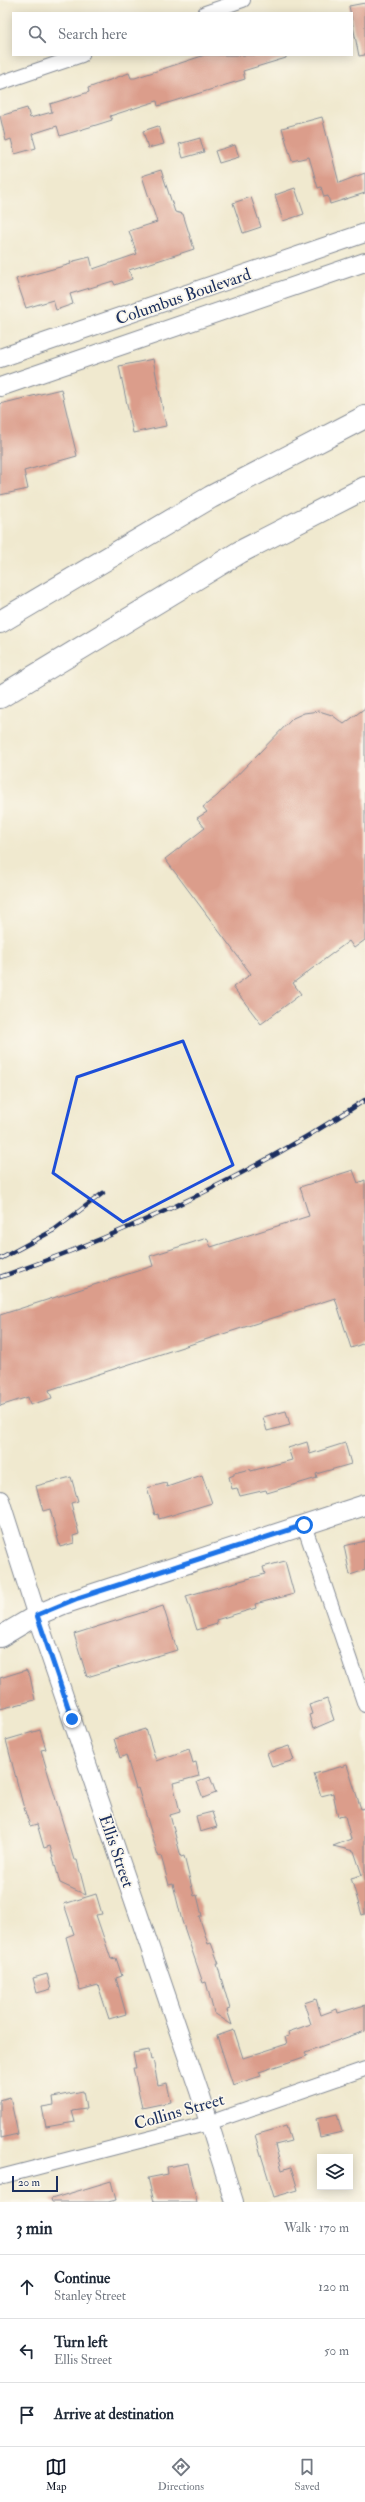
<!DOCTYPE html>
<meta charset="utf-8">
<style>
body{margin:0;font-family:"IM FELL Double Pica",serif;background:#f6f6f7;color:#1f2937}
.controls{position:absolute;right:12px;bottom:12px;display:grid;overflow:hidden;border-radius:0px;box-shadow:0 2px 10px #0003}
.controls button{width:36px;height:36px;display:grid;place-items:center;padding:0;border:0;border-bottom:1px solid #e0e1e3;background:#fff;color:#1f2937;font:20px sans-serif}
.scale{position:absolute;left:12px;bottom:10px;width:46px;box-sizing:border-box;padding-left:4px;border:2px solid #1b2f5e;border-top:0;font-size:11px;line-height:14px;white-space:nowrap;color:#1b2f5e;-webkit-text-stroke:3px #fbf7ec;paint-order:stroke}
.stop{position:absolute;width:12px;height:12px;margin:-9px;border:3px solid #1a73e8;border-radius:50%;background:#fff}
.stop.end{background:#1a73e8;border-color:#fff;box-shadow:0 1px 4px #0008}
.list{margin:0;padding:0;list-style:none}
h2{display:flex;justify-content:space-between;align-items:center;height:52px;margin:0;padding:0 16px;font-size:17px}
h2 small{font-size:13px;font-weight:400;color:#747a83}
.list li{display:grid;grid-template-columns:26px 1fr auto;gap:12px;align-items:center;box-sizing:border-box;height:64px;padding:0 16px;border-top:1px solid #e0e1e3}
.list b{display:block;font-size:15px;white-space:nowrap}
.list p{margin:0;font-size:13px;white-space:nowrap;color:#747a83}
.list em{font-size:13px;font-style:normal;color:#747a83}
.icon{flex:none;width:22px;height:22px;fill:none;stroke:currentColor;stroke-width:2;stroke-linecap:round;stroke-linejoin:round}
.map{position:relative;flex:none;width:365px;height:2202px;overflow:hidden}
.search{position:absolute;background:#fff;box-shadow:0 2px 10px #0003;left:12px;right:12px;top:12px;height:44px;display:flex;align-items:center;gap:10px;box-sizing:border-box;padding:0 14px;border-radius:0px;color:#747a83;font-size:15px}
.sheet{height:244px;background:#fff}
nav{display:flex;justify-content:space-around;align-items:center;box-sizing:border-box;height:56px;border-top:1px solid #e0e1e3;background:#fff;font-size:11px;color:#747a83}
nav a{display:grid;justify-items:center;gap:2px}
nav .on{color:#111827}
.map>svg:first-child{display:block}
.building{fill:#db9d8b}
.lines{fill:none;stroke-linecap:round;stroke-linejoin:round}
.minor-casing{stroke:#868c96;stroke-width:16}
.tertiary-casing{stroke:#868c96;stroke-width:20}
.secondary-casing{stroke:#868c96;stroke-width:22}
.motorway-casing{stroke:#868c96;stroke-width:24}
.minor{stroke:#fff;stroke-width:14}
.tertiary{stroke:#fff;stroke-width:18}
.secondary{stroke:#fff;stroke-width:20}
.motorway{stroke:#fff;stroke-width:22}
.rail-casing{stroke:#1b2f5e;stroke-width:4.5}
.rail{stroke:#fbf7ec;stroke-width:3;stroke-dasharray:9;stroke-linecap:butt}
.route{stroke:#1a73e8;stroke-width:5}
.marked{fill:none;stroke:#1d4ed8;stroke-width:3;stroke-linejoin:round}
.labels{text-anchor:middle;stroke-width:3.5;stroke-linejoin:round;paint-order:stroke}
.street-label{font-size:17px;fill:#1b2f5e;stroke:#fbf7ec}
</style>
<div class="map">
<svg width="365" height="2202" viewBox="0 0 365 2202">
<rect width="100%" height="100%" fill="#fbf7ec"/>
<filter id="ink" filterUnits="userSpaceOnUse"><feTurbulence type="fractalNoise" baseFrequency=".025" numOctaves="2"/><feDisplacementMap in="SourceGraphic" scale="8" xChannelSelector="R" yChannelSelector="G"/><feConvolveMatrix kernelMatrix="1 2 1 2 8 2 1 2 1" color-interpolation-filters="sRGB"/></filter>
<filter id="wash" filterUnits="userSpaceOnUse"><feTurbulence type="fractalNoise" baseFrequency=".012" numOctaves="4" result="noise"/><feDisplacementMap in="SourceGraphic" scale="16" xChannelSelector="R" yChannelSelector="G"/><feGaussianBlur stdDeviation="0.9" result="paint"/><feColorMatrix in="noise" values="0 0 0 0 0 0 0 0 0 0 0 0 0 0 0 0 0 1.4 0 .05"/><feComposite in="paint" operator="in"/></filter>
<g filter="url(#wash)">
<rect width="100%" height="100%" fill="#f0e9cf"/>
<g id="blocks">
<g class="building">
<path d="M 365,3 L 365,55 L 359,56 L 349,6 Z"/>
<path d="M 205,55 L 286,55 L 286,58 L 243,71 L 245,79 L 158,106 L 157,101 L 110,116 L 112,120 L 93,126 L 60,136 L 57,126 L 32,134 L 36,148 L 15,154 L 11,139 L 6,141 L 0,116 L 27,108 L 30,118 L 52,112 L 50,104 L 89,92 L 88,88 L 129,73 L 131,78 L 135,78 Z"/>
<path d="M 322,117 L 339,183 L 365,173 L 365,193 L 330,204 L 328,196 L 324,197 L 321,187 L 318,188 L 309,157 L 292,161 L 282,128 Z"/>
<path d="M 158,126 L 164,144 L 148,148 L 143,131 Z"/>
<path d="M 200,138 L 204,152 L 183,158 L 179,144 Z"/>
<path d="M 235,145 L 239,157 L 219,163 L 215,151 Z"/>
<path d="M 161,170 L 175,212 L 183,214 L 194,249 L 129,270 L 132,279 L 115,285 L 113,281 L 70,294 L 73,304 L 56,310 L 53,300 L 26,308 L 16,279 L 71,264 L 70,262 L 90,257 L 93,269 L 137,254 L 129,231 L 157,222 L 142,176 Z"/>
<path d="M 295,188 L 304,214 L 283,221 L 275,195 Z"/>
<path d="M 251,197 L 261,227 L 243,233 L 233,203 Z"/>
<path d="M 153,359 L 166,426 L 133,433 L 119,366 Z"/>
<path d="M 61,389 L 77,456 L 24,471 L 28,489 L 0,495 L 0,404 Z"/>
<path d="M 365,708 L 365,940 L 354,948 L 349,941 L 293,983 L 301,994 L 261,1024 L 233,987 L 251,974 L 165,859 L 205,828 L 197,818 L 207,812 L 203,807 L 217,796 L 293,718 L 304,713 L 319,711 L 332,715 L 344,724 Z"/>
<path d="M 353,1170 L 358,1183 L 365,1180 L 365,1343 L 351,1348 L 335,1298 L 49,1390 L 52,1398 L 30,1405 L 28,1397 L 0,1406 L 0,1315 L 153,1266 L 150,1256 L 207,1238 L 211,1247 L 309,1216 L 300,1187 Z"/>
<path d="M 286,1411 L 290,1425 L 267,1431 L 263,1417 Z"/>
<path d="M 307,1442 L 310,1454 L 345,1443 L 351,1464 L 316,1474 L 317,1478 L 267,1493 L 266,1490 L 240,1496 L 237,1488 L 232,1489 L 229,1477 L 234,1475 L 234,1473 L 250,1469 L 251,1471 L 292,1460 L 288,1448 Z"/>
<path d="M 202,1475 L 212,1503 L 159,1519 L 158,1514 L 155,1515 L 147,1488 L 166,1483 L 167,1487 Z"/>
<path d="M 71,1477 L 78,1501 L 71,1503 L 79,1534 L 73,1536 L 74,1543 L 60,1547 L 50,1509 L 43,1511 L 36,1486 Z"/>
<path d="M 365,1541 L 365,1570 L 350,1575 L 344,1546 Z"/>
<path d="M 285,1561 L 294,1594 L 255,1604 L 256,1608 L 216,1620 L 217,1624 L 197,1630 L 186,1596 L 265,1574 L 263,1567 Z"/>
<path d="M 163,1606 L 177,1650 L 87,1677 L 74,1634 Z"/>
<path d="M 26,1670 L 30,1676 L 35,1700 L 0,1709 L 0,1678 Z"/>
<path d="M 327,1699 L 334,1720 L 313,1729 L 309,1715 L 312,1714 L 309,1705 Z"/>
<path d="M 146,1729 L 156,1761 L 189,1749 L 193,1763 L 196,1762 L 199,1776 L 173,1783 L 180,1812 L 170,1815 L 181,1857 L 184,1856 L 194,1896 L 197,1895 L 202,1916 L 199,1916 L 208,1944 L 211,1943 L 219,1964 L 217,1964 L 230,2009 L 227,2010 L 232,2025 L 214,2013 L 206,1982 L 203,1983 L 182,1921 L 173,1884 L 169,1885 L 161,1856 L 159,1857 L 157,1852 L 138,1788 L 136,1789 L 126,1755 L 120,1758 L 114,1739 Z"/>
<path d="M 40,1730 L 46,1749 L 41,1750 L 74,1860 L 77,1860 L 86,1895 L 60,1883 L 50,1846 L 44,1848 L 37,1824 L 30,1826 L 23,1805 L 6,1740 Z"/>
<path d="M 289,1746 L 294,1760 L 272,1767 L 267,1753 Z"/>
<path d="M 347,1765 L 361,1809 L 365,1808 L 365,1914 L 362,1915 L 351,1878 L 362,1875 L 354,1851 L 333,1846 L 351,1839 L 345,1816 L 338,1817 L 333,1793 L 321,1796 L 314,1774 Z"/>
<path d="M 210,1777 L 216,1793 L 203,1798 L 197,1782 Z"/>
<path d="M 212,1812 L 217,1827 L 200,1832 L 196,1816 Z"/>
<path d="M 96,1894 L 102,1914 L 96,1915 L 111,1959 L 116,1958 L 122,1976 L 116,1978 L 126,2014 L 109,2019 L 98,1985 L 80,1990 L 66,1937 L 74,1934 L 64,1904 Z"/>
<path d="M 47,1974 L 51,1989 L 37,1993 L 33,1978 Z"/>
<path d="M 316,1999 L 321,2015 L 337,2009 L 338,2013 L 365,2005 L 365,2031 L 305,2052 L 307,2056 L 259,2072 L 261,2076 L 233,2085 L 217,2036 L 234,2030 L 243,2058 L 287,2044 L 285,2037 L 289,2036 L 288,2032 L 311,2024 L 304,2003 Z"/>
<path d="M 149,2050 L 151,2060 L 153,2059 L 158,2085 L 167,2083 L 171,2102 L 142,2108 L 133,2068 L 136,2068 L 133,2053 Z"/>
<path d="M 83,2091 L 86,2109 L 72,2111 L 75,2122 L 46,2127 L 42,2107 L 54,2105 L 53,2097 Z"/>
<path d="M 10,2097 L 18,2134 L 0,2138 L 0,2100 Z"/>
<path d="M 337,2114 L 342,2132 L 320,2137 L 316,2119 Z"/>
<path d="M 286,2126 L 291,2141 L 275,2145 L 282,2170 L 291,2167 L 298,2190 L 274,2197 L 255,2135 Z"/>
<path d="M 188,2163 L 197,2202 L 154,2202 L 148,2178 L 168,2174 L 167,2167 Z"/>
<path d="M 111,2181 L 116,2200 L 108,2202 L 52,2202 L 51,2199 Z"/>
</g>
</g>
</g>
<g filter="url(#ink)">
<use href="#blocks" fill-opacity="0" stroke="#868c96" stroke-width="1"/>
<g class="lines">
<defs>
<g id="minor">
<path d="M 205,13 L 243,0"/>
<path d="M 0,83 L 82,55"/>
<path d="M 304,1525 L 365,1705"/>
<path d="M 0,2177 L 209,2123 L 365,2069"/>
</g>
<g id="tertiary">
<path d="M 0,358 L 365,233"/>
<path d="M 0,387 L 365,262"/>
<path d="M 0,1500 L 41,1629 L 199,2091 L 234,2202"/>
</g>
<path id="secondary" d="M 0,1637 L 37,1615 L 63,1604 L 365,1505"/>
<g id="motorway">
<path d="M 0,622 L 211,497 L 365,417"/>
<path d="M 0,697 L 240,552 L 365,488"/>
</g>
</defs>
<use href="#minor" class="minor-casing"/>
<use href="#tertiary" class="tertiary-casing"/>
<use href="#secondary" class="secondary-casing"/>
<use href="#motorway" class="motorway-casing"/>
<use href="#minor" class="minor"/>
<use href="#tertiary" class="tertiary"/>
<use href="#secondary" class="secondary"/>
<use href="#motorway" class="motorway"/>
<defs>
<g id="rail">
<path d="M 0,1259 L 54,1230 L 103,1193"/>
<path d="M 0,1277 C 128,1233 251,1175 365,1100"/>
</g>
</defs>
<use href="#rail" class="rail-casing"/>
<use href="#rail" class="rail"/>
</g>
</g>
<g class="lines" filter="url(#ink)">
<path class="route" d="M 72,1719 L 37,1615 L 78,1598 L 304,1525"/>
</g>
<path class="marked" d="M 183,1041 L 233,1165 L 123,1222 L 53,1173 L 77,1077 Z"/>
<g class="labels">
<g class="street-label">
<text transform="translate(183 296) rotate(-19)" y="6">Columbus Boulevard</text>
<text transform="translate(117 1851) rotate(71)" y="6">Ellis Street</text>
<text transform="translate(179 2111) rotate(-16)" y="6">Collins Street</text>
</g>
</g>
</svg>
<div class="controls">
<button><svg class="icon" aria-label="layers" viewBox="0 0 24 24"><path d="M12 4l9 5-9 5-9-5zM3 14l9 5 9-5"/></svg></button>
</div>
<div class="scale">20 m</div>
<div class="stop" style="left:304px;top:1525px"></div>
<div class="stop end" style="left:72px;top:1719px"></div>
<div class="search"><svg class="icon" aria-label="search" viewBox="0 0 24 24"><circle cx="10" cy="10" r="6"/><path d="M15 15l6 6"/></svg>Search here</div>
</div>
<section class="sheet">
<h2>3 min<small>Walk · 170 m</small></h2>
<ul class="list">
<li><svg class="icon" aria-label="ahead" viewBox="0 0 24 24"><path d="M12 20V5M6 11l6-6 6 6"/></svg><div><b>Continue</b><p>Stanley Street</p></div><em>120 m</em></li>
<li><svg class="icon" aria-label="left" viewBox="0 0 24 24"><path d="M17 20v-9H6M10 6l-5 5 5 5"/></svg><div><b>Turn left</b><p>Ellis Street</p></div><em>50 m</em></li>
<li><svg class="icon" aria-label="arrive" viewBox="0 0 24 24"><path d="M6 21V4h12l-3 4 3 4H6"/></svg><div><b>Arrive at destination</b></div></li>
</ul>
</section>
<nav>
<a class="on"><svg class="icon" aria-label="map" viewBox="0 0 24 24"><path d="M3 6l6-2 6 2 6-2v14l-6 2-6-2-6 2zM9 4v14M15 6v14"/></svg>Map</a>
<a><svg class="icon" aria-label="directions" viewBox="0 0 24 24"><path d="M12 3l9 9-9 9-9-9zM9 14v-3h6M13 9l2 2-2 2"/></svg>Directions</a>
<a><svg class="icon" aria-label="saved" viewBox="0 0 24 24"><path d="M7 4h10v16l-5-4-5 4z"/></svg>Saved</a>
</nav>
